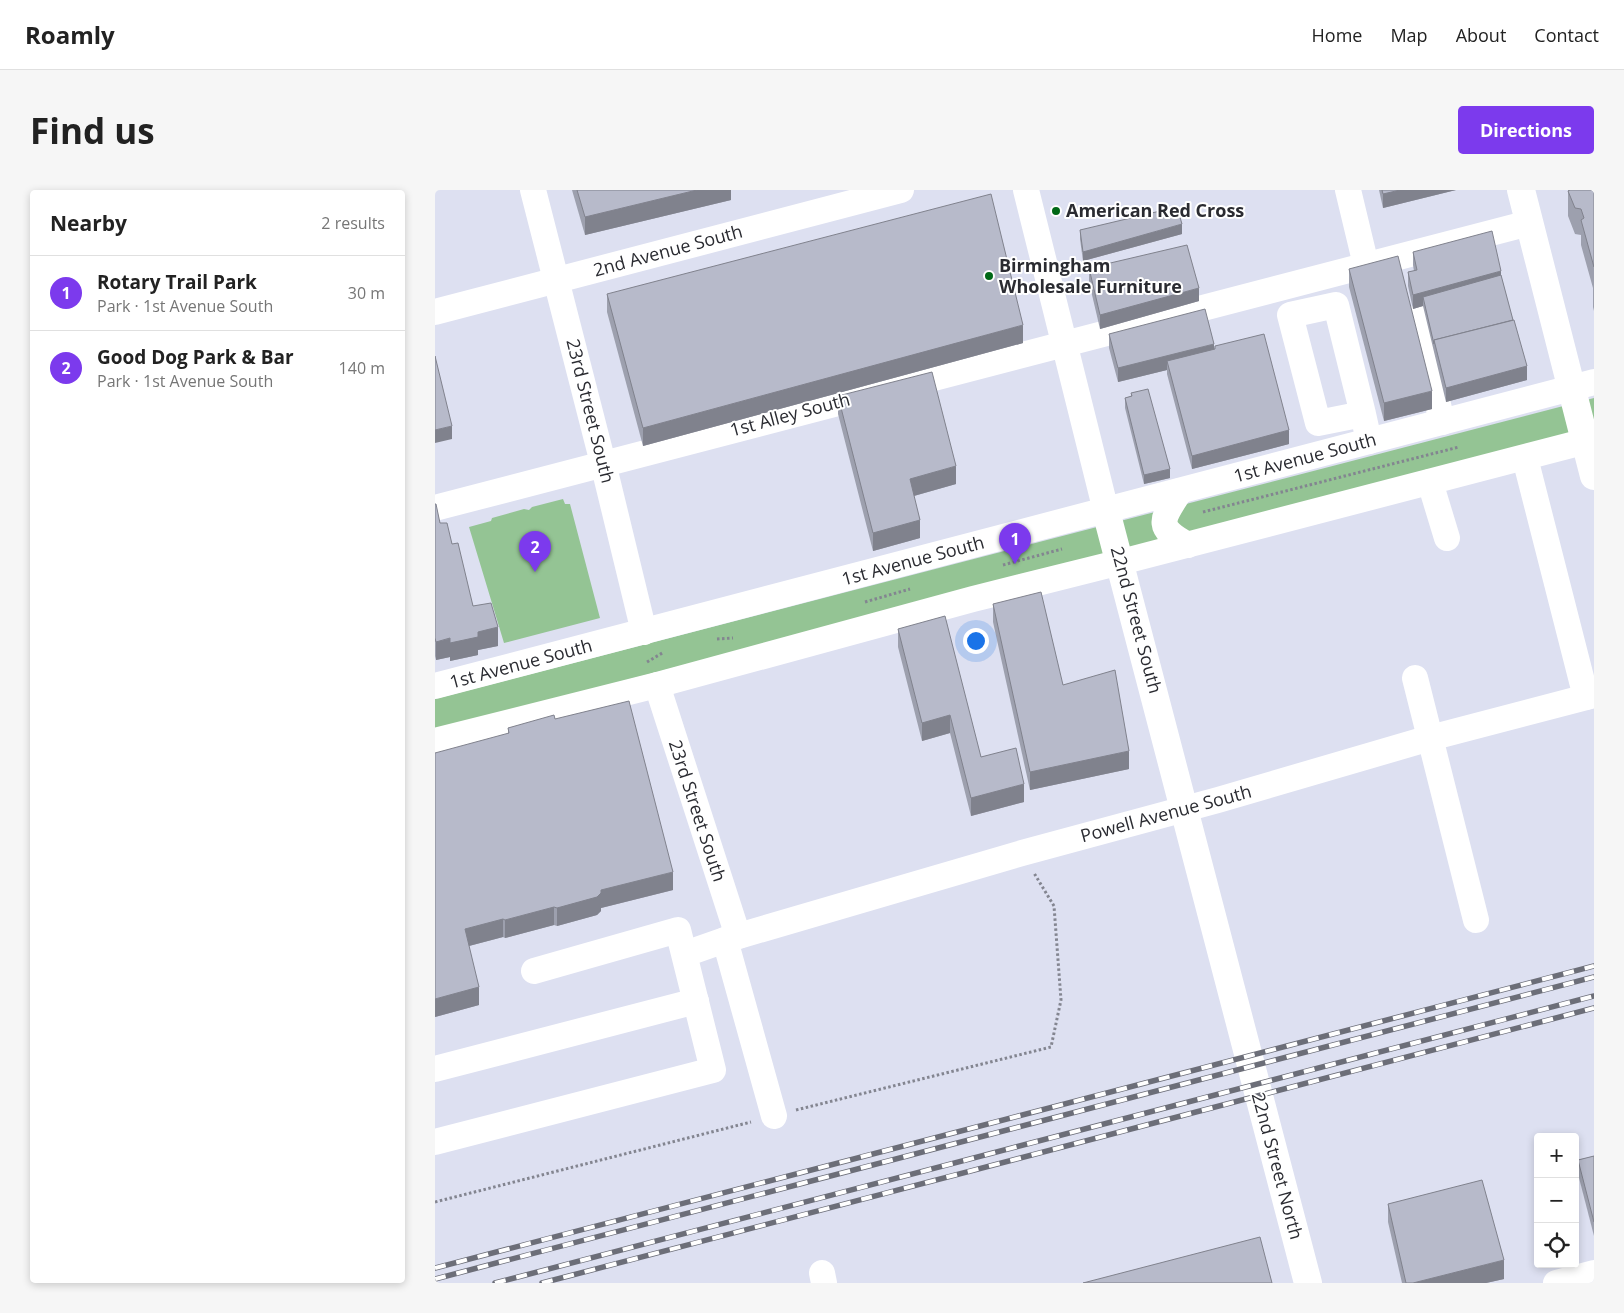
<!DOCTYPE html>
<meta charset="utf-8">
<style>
body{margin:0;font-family:"Open Sans",sans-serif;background:#f6f6f6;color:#222}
.controls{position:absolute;right:15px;bottom:15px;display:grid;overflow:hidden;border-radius:5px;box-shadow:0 2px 8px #0003}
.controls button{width:45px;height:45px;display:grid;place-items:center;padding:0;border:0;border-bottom:1px solid #e0e0e0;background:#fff;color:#222;font:25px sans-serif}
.you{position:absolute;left:540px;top:450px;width:18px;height:18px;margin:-12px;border:4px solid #fff;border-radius:50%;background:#1a73e8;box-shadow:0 0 0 8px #1a73e833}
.badge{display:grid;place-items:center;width:32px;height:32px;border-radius:50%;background:#7c3aed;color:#fff;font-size:16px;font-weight:700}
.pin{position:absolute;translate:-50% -41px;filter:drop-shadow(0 1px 2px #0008)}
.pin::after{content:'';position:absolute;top:26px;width:18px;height:15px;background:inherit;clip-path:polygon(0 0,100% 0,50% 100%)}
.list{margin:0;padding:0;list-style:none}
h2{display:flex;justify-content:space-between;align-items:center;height:65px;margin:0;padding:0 20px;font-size:21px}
h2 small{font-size:16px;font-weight:400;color:#767676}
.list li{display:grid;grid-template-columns:32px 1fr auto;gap:15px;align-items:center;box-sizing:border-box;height:75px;padding:0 20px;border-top:1px solid #e0e0e0}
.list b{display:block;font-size:19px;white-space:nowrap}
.list p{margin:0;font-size:16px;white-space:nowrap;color:#767676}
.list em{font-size:16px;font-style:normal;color:#767676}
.icon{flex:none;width:28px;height:28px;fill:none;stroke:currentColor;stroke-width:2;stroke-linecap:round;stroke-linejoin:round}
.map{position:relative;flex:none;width:1159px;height:1093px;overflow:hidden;border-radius:5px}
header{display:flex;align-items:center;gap:30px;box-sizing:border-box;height:70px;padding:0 25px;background:#fff;border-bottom:1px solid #e0e0e0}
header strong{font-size:24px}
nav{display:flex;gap:28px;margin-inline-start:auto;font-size:18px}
.intro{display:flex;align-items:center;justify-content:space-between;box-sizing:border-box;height:120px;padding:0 30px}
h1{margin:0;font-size:35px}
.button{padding:12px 22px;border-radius:5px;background:#7c3aed;color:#fff;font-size:18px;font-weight:700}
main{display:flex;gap:30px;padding:0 30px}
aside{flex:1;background:#fff;border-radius:5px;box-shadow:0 2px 8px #0003}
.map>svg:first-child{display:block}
.green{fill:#94c494}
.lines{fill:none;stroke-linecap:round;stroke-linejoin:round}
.path{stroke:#838590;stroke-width:3;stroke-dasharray:2.5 2.5;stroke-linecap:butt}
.minor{stroke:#fff;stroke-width:26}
.major{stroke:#fff;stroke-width:28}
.rail-casing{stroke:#6c6e78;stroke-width:5.5}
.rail{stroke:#fff;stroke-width:4;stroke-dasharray:11;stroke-linecap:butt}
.wall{fill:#9da0ae}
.shaded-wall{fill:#80828d}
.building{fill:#b7baca;stroke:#80828d}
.poi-dot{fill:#006816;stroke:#fff;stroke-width:2}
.labels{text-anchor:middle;stroke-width:4;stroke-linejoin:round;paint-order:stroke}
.poi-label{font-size:18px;font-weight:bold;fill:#2a2b31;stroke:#fff;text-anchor:start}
.street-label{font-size:18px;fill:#2a2b31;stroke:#fff}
</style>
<header>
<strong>Roamly</strong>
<nav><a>Home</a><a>Map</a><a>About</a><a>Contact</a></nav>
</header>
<div class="intro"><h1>Find us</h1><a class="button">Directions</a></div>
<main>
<aside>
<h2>Nearby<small>2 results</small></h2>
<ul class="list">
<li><span class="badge">1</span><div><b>Rotary Trail Park</b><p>Park · 1st Avenue South</p></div><em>30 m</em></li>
<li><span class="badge">2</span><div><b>Good Dog Park &amp; Bar</b><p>Park · 1st Avenue South</p></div><em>140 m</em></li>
</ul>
</aside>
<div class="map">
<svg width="1159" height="1093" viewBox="0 0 1159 1093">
<rect width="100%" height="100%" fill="#dde0f1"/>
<g class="green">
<path d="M 1159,208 L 1159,238 L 0,540 L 0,509 Z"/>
<path d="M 128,309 L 130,314 L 135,314 L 165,428 L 69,453 L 34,337 L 56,331 L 57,328 L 89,319 L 94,320 L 97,317 Z"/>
</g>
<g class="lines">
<g class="path">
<path d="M 768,322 L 1024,257"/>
<path d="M 568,375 L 627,359"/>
<path d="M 430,412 L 475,399"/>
<path d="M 282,449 L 298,448"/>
<path d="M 212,472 L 229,462"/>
<path d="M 361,920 L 616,857 L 626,810 L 619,716 L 599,683"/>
<path d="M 0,1012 L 316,932"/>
</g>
<g class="minor">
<path d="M 98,0 L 168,273 L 209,442"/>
<path d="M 591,0 L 671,321"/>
<path d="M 913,0 L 931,75"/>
<path d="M 0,122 L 466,0"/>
<path d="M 983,128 L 1007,232"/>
<path d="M 928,224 L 883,233 L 855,125 L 901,115 L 928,224 L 934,251"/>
<path d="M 1090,268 L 1151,507"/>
<path d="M 995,292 L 1012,348"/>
<path d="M 745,301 C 727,329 719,337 753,355"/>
<path d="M 0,318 L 1094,33"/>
<path d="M 980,488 L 1041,730"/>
<path d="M 222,495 L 303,746"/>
<path d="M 0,496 L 1159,192"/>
<path d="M 0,551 L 222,495 L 538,409 L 686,372 L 1159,249"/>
<path d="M 290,750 L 339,926"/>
<path d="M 250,764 L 290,750 L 587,663 L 783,610 L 995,548 L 1159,505"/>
<path d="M 0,879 L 261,811"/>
<path d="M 0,952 L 278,880 L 243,740 L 99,781"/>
<path d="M 387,1083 L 389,1093"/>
<path d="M 1121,1093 L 1159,1083"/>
</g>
<g class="major">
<path d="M 1086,0 L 1159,286"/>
<path d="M 671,321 L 873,1093"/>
</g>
<defs>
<g id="rail">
<path d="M 0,1078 L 1159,776"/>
<path d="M 0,1089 L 1159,787"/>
<path d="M 60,1093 L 1159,806"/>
<path d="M 107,1093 L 1159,818"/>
</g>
</defs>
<use href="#rail" class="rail-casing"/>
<use href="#rail" class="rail"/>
</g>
<g class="wall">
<path d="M 137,0 L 296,0 L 296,10 L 150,45 Z"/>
<path d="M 944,0 L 1021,0 L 948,18 Z"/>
<path d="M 1133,0 L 1159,0 L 1159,121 L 1158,117 L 1158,98 L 1146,55 L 1146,45 L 1140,44 L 1133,26 Z"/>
<path d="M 645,40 L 747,44 L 648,71 L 645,49 Z"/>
<path d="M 978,62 L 1066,85 L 1092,190 L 1011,212 L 988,116 L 978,119 L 973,96 L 973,82 L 979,81 L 978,75 Z"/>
<path d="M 654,78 L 764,111 L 665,139 L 654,92 Z"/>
<path d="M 914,79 L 997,219 L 949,231 L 914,97 Z"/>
<path d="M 172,104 L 588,153 L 208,256 L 172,122 Z"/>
<path d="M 674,144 L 779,159 L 780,156 L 854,254 L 757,279 L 732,184 L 732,180 L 683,192 L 674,158 Z"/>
<path d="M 696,203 L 735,288 L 709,294 L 690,218 L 690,208 L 696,206 Z"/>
<path d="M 403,206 L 521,294 L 479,306 L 485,348 L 438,361 L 403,224 Z"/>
<path d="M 0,314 L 5,333 L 17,354 L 38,416 L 63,456 L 43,460 L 43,465 L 15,471 L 15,467 L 1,470 L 0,466 Z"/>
<path d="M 558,414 L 628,495 L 694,579 L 595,600 L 558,432 Z"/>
<path d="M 463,439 L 546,567 L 589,612 L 536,626 L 515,543 L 487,551 L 463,457 Z"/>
<path d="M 120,529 L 238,700 L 166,718 L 166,721 L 162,725 L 122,736 L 119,735 L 70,748 L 68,747 L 34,756 L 44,815 L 0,827 L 73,543 L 73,538 Z"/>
<path d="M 1159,966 L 1159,1046 L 1143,984 L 1143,970 Z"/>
<path d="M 953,1014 L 1069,1089 L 1051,1093 L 967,1093 L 953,1032 Z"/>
</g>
<g class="shaded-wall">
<path d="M 262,0 L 296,0 L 296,10 L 150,45 L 150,27 Z"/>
<path d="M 965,0 L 1021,0 L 948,18 L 948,4 Z"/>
<path d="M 747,34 L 747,44 L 648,71 L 648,62 Z"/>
<path d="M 1066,81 L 1066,95 L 988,107 L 988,116 L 978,119 L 978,105 Z"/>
<path d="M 764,98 L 764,111 L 665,139 L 665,125 Z"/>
<path d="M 588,135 L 588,153 L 208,256 L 208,238 Z"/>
<path d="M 779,154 L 779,168 L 732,171 L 732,180 L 683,192 L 683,178 Z"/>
<path d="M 1092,176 L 1092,190 L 1011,212 L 1011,198 Z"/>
<path d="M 997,201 L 997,219 L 949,231 L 949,213 Z"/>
<path d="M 17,236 L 17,249 L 0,253 L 0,240 Z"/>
<path d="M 854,240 L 854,254 L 757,279 L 757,266 Z"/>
<path d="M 521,276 L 521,294 L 475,307 L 475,289 Z"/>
<path d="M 735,279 L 735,288 L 709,294 L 709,285 Z"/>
<path d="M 485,330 L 485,348 L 438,361 L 438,343 Z"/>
<path d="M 63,437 L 63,456 L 43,460 L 43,465 L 15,471 L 15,467 L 1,470 L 1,452 Z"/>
<path d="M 515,525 L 515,543 L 487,551 L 487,533 Z"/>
<path d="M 694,561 L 694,579 L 595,600 L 595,582 Z"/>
<path d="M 589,594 L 589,612 L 536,626 L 536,608 Z"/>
<path d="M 238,682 L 238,700 L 166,718 L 166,721 L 162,725 L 122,736 L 122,718 L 166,700 Z"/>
<path d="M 119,717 L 119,735 L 70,748 L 70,730 Z"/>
<path d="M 68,729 L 68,747 L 30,757 L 30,739 Z"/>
<path d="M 44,797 L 44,815 L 0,827 L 0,809 Z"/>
<path d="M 1069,1070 L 1069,1089 L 1051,1093 L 978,1093 Z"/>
</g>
<g class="building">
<path d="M 142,0 L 262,0 L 150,27 Z"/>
<path d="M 947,0 L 965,0 L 948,4 Z"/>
<path d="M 1135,0 L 1159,0 L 1159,77 L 1146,30 L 1149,28 L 1146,19 L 1140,18 L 1133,1 Z"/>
<path d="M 556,4 L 588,135 L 208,238 L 172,104 Z"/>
<path d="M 742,17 L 747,34 L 648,62 L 645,40 Z"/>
<path d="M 1057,41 L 1066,81 L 978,105 L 973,82 L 982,80 L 978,62 Z"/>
<path d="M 752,55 L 764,98 L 665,125 L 654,78 Z"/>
<path d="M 963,66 L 997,201 L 949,213 L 914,79 Z"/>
<path d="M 1066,85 L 1078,130 L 999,150 L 999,154 L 988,107 Z"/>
<path d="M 770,119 L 779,154 L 683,178 L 674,144 Z"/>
<path d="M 1079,130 L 1092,176 L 1011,198 L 999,150 Z"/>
<path d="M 829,144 L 854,240 L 757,266 L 732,171 L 780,159 L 780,156 Z"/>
<path d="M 0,166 L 17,236 L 0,240 Z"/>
<path d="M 497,182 L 521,276 L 475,289 L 485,330 L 438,343 L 403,206 Z"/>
<path d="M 713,199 L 735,279 L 709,285 L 690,208 L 697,206 L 696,203 Z"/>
<path d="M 0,314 L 1,314 L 5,333 L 12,333 L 17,354 L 23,353 L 38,416 L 56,413 L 63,437 L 43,442 L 43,447 L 15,453 L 15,448 L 1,452 L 0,448 Z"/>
<path d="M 606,402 L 628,495 L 680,480 L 694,561 L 595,582 L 558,414 Z"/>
<path d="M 510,426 L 546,567 L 581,558 L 589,594 L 536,608 L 515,525 L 487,533 L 463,439 Z"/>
<path d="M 194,511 L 238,682 L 166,700 L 166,703 L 162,707 L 122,718 L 119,717 L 70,730 L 68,729 L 30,739 L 44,797 L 0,809 L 0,563 L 74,543 L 73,538 L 119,525 L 120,529 Z"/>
<path d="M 1159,966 L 1159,1032 L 1143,970 Z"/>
<path d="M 1047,990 L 1069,1070 L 978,1093 L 971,1093 L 953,1014 Z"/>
<path d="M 825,1047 L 837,1093 L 648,1093 Z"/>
</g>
<g class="poi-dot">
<circle cx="621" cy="21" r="5"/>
<circle cx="554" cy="86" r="5"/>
</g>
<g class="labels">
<g class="poi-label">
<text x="631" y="27">American Red Cross</text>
<text x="564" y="82">Birmingham<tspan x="564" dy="21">Wholesale Furniture</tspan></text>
</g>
<g class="street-label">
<text transform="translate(233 61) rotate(-15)" y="6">2nd Avenue South</text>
<text transform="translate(155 221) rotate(76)" y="6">23rd Street South</text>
<text transform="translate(355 225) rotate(-15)" y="6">1st Alley South</text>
<text transform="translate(870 268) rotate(-15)" y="6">1st Avenue South</text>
<text transform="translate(478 371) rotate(-15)" y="6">1st Avenue South</text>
<text transform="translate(701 430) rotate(75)" y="6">22nd Street South</text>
<text transform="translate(86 474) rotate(-15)" y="6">1st Avenue South</text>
<text transform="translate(262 621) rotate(72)" y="6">23rd Street South</text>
<text transform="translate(731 624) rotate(-15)" y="6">Powell Avenue South</text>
<text transform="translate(842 976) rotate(75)" y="6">22nd Street North</text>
</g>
</g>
</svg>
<div class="controls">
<button>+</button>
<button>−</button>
<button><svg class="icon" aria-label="locate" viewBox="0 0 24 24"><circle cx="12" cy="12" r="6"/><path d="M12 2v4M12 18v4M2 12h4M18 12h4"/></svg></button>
</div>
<div class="you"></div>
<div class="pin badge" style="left:580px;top:374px">1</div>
<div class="pin badge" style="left:100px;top:382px">2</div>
</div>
</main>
